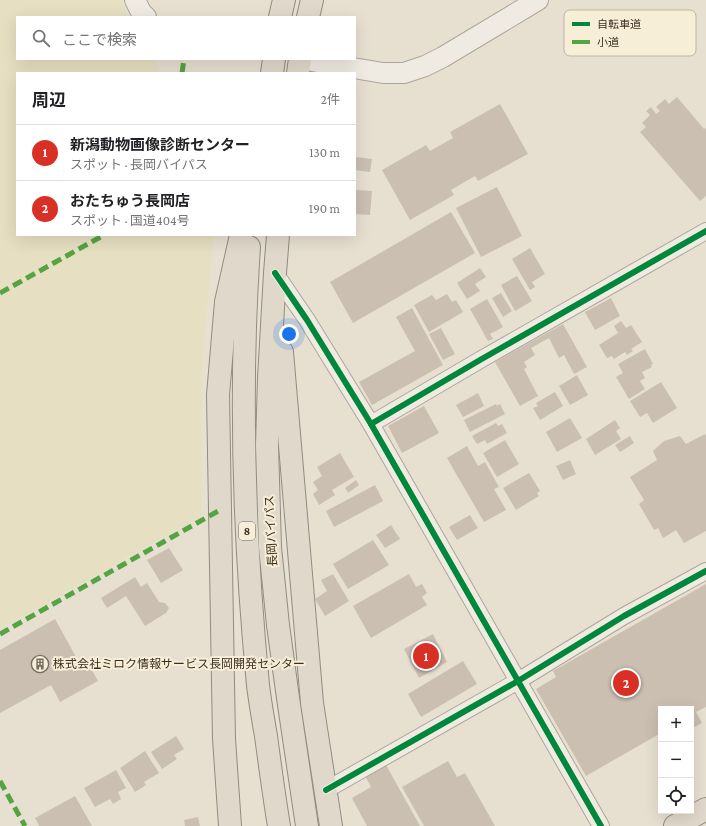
<!DOCTYPE html>
<html lang="ja">
<meta charset="utf-8">
<style>
body{margin:0;font-family:"Crimson Pro","Noto Sans JP",serif;background:#f6f6f6;color:#202124}
.controls{position:absolute;right:12px;bottom:12px;display:grid;overflow:hidden;border-radius:0px;box-shadow:0 4px 16px #0002}
.controls button{width:36px;height:36px;display:grid;place-items:center;padding:0;border:0;border-bottom:1px solid #e0e0e0;background:#fff;color:#202124;font:20px sans-serif}
.you{position:absolute;left:289px;top:334px;width:14px;height:14px;margin:-10px;border:3px solid #fff;border-radius:50%;background:#1a73e8;box-shadow:0 0 0 6px #1a73e833}
.badge{display:grid;place-items:center;width:26px;height:26px;border-radius:50%;background:#d93025;color:#fff;font-size:13px;font-weight:700}
.pin{position:absolute;translate:-50% -50%;border:2px solid #fff;box-shadow:0 1px 4px #0006}
.list{margin:0;padding:0;list-style:none}
h2{display:flex;justify-content:space-between;align-items:center;height:52px;margin:0;padding:0 16px;font-size:17px}
h2 small{font-size:13px;font-weight:400;color:#757577}
.list li{display:grid;grid-template-columns:26px 1fr auto;gap:12px;align-items:center;box-sizing:border-box;height:56px;padding:0 16px;border-top:1px solid #e0e0e0}
.list b{display:block;font-size:15px;white-space:nowrap}
.list p{margin:0;font-size:13px;white-space:nowrap;color:#757577}
.list em{font-size:13px;font-style:normal;color:#757577}
.icon{flex:none;width:22px;height:22px;fill:none;stroke:currentColor;stroke-width:2;stroke-linecap:round;stroke-linejoin:round}
.map{position:relative;flex:none;width:706px;height:826px;overflow:hidden}
.search{position:absolute;background:#fff;box-shadow:0 4px 16px #0002;left:16px;top:16px;width:340px;height:44px;display:flex;align-items:center;gap:10px;box-sizing:border-box;padding:0 14px;border-radius:0px;color:#757577;font-size:15px}
.panel{position:absolute;background:#fff;box-shadow:0 4px 16px #0002;left:16px;top:72px;width:340px;height:164px;border-radius:0px}
.map>svg:first-child{display:block}
.farmland{fill:#e6dfc2}
.building{fill:#cbbfb2}
.lines{fill:none;stroke-linecap:round;stroke-linejoin:round}
.minor-casing{stroke:#ada599;stroke-width:18}
.tertiary-casing{stroke:#ada599;stroke-width:22}
.trunk-casing{stroke:#928b80;stroke-width:24}
.minor{stroke:#efebe3;stroke-width:16}
.tertiary{stroke:#efebe3;stroke-width:20}
.trunk{stroke:#e0d9cb;stroke-width:22}
.quiet{stroke:#54a441;stroke-width:5;stroke-dasharray:10 5;stroke-linecap:butt}
.cycleway-casing{stroke:#f7eed8;stroke-width:8}
.cycleway{stroke:#00873e;stroke-width:6}
.labels{text-anchor:middle;stroke-width:4;stroke-linejoin:round;paint-order:stroke}
.shield{fill:#f7eed8;stroke:#756857;stroke-width:1}
.shield-label{font-size:11px;font-weight:bold;fill:#3d2e20}
.street-label{font-size:12px;fill:#3d2e20;stroke:#f7eed8}
.poi-label{font-size:12px;fill:#3d2e20;stroke:#f7eed8;text-anchor:start}
.key{fill:#f7eed8;stroke:#bfb4a1;stroke-width:1}
.key-label{font-size:11px;fill:#3d2e20}
</style>
<div class="map">
<svg width="706" height="826" viewBox="0 0 706 826">
<rect width="100%" height="100%" fill="#e7e0d1"/>
<path class="farmland" d="M 0,0 L 119,0 L 129,17 L 17,17 L 17,59 L 153,59 L 161,73 L 17,73 L 17,235 L 214,235 L 202,366 L 201,516 L 0,629 Z"/>
<g class="building">
<path d="M 677,97 L 704,129 L 706,128 L 706,196 L 700,201 L 640,132 L 646,127 L 642,123 L 650,115 L 646,111 L 651,107 L 656,114 L 660,111 L 656,107 L 665,99 L 669,104 Z"/>
<path d="M 500,104 L 528,154 L 478,181 L 475,176 L 451,190 L 454,195 L 410,220 L 382,170 L 426,145 L 430,151 L 453,138 L 450,132 Z"/>
<path d="M 355,157 L 372,159 L 370,172 L 355,170 Z"/>
<path d="M 497,187 L 522,236 L 481,257 L 456,208 Z"/>
<path d="M 355,190 L 372,191 L 370,215 L 355,214 Z"/>
<path d="M 451,212 L 475,253 L 353,323 L 330,282 Z"/>
<path d="M 530,248 L 545,274 L 532,282 L 535,287 L 530,290 L 512,259 Z"/>
<path d="M 480,268 L 486,277 L 475,284 L 480,291 L 467,299 L 457,283 Z"/>
<path d="M 517,276 L 532,301 L 515,311 L 501,285 Z"/>
<path d="M 501,293 L 512,311 L 503,317 L 492,298 Z"/>
<path d="M 447,294 L 452,302 L 456,300 L 463,312 L 429,332 L 414,305 L 432,295 L 436,300 Z"/>
<path d="M 611,298 L 620,316 L 595,330 L 585,312 Z"/>
<path d="M 487,299 L 503,327 L 490,334 L 493,339 L 488,341 L 470,309 Z"/>
<path d="M 412,308 L 443,365 L 372,405 L 359,382 L 415,351 L 396,317 Z"/>
<path d="M 621,321 L 626,328 L 631,325 L 642,342 L 631,349 L 633,351 L 627,355 L 625,352 L 614,359 L 612,356 L 607,358 L 599,345 L 618,333 L 614,326 Z"/>
<path d="M 563,324 L 587,367 L 574,374 L 564,355 L 559,358 L 549,338 L 531,348 L 535,355 L 524,362 L 527,367 L 524,369 L 538,396 L 520,406 L 495,362 Z"/>
<path d="M 441,328 L 455,354 L 443,360 L 429,334 Z"/>
<path d="M 645,349 L 653,364 L 651,365 L 652,367 L 642,372 L 645,378 L 640,381 L 645,389 L 629,399 L 616,377 L 623,373 L 618,364 Z"/>
<path d="M 577,375 L 588,395 L 570,405 L 559,386 Z"/>
<path d="M 661,382 L 677,408 L 653,423 L 647,413 L 640,417 L 630,401 Z"/>
<path d="M 555,392 L 563,406 L 540,420 L 533,408 L 538,406 L 536,403 Z"/>
<path d="M 478,393 L 484,406 L 463,417 L 456,405 Z"/>
<path d="M 496,404 L 497,406 L 500,404 L 505,414 L 470,432 L 464,420 Z"/>
<path d="M 424,406 L 439,433 L 402,453 L 388,426 Z"/>
<path d="M 570,418 L 582,438 L 557,452 L 546,432 Z"/>
<path d="M 615,420 L 620,428 L 616,431 L 621,439 L 595,455 L 586,439 Z"/>
<path d="M 496,423 L 498,426 L 502,424 L 507,433 L 487,444 L 485,440 L 477,444 L 472,436 Z"/>
<path d="M 705,434 L 706,436 L 706,531 L 684,543 L 676,530 L 663,538 L 658,528 L 654,530 L 639,504 L 644,500 L 630,477 L 657,460 L 653,451 L 664,441 L 680,436 L 686,444 Z"/>
<path d="M 630,436 L 634,443 L 620,452 L 615,445 Z"/>
<path d="M 505,440 L 519,464 L 497,477 L 483,453 Z"/>
<path d="M 467,446 L 478,466 L 485,462 L 499,487 L 494,489 L 506,510 L 484,522 L 447,458 Z"/>
<path d="M 340,453 L 354,477 L 332,490 L 335,495 L 319,505 L 313,494 L 318,490 L 313,482 L 322,476 L 317,467 Z"/>
<path d="M 570,460 L 576,474 L 563,480 L 556,466 Z"/>
<path d="M 529,473 L 540,491 L 537,493 L 539,496 L 516,510 L 503,488 Z"/>
<path d="M 356,480 L 359,485 L 348,493 L 345,488 Z"/>
<path d="M 375,485 L 383,501 L 334,527 L 326,511 Z"/>
<path d="M 470,515 L 478,528 L 457,540 L 449,527 Z"/>
<path d="M 391,525 L 400,539 L 385,548 L 376,535 Z"/>
<path d="M 373,540 L 389,565 L 348,589 L 333,564 Z"/>
<path d="M 169,548 L 183,570 L 161,583 L 147,560 Z"/>
<path d="M 333,574 L 349,601 L 325,616 L 315,599 L 327,591 L 321,580 Z"/>
<path d="M 409,574 L 416,587 L 422,584 L 427,593 L 422,597 L 427,605 L 371,638 L 353,606 Z"/>
<path d="M 135,577 L 141,587 L 147,583 L 159,602 L 165,603 L 169,608 L 166,613 L 145,626 L 126,596 L 107,608 L 101,598 Z"/>
<path d="M 706,584 L 706,707 L 696,712 L 702,723 L 691,729 L 691,709 L 661,709 L 661,733 L 586,776 L 536,689 L 556,677 L 553,671 Z"/>
<path d="M 55,619 L 81,666 L 88,663 L 98,681 L 60,702 L 51,685 L 0,713 L 0,650 Z"/>
<path d="M 433,634 L 447,662 L 419,678 L 404,649 Z"/>
<path d="M 463,661 L 477,684 L 421,717 L 408,694 Z"/>
<path d="M 176,736 L 184,749 L 174,755 L 177,759 L 162,769 L 151,752 Z"/>
<path d="M 145,751 L 159,773 L 144,782 L 146,785 L 135,792 L 120,768 Z"/>
<path d="M 448,761 L 457,777 L 465,773 L 495,826 L 424,826 L 402,787 Z"/>
<path d="M 386,765 L 420,826 L 367,826 L 352,798 L 371,787 L 365,776 Z"/>
<path d="M 116,770 L 126,788 L 118,792 L 121,799 L 113,804 L 110,799 L 95,807 L 84,788 Z"/>
<path d="M 75,796 L 92,826 L 39,826 L 35,818 Z"/>
<path d="M 198,817 L 200,826 L 185,826 L 184,820 Z"/>
</g>
<g class="lines">
<defs>
<g id="minor">
<path d="M 275,273 L 307,320 L 371,424 L 601,826"/>
<path d="M 371,424 L 480,360 L 706,231"/>
<path d="M 326,790 L 518,681 L 624,616 L 706,571"/>
</g>
<g id="tertiary">
<path d="M 135,0 L 141,12 L 146,17"/>
<path d="M 300,59 L 383,73 L 404,73 L 425,66 L 443,57 L 538,0"/>
</g>
<g id="trunk">
<path d="M 280,17 L 284,0"/>
<path d="M 308,17 L 312,0"/>
<path d="M 272,73 L 274,59"/>
<path d="M 298,73 L 300,59"/>
<path d="M 278,235 L 275,273 L 269,378 L 267,445 L 270,547 L 278,625 L 288,698 L 307,826"/>
<path d="M 249,247 C 239,393 244,540 258,685 C 260,702 263,719 266,736 C 270,766 274,796 279,826"/>
<path d="M 282,352 L 312,703 L 331,826"/>
<path d="M 230,826 L 224,739 L 218,395 L 226,302 L 241,235"/>
<path d="M 675,826 L 706,809"/>
</g>
</defs>
<use href="#minor" class="minor-casing"/>
<use href="#tertiary" class="tertiary-casing"/>
<use href="#trunk" class="trunk-casing"/>
<use href="#minor" class="minor"/>
<use href="#tertiary" class="tertiary"/>
<use href="#trunk" class="trunk"/>
<g class="quiet">
<path d="M 182,73 L 184,59"/>
<path d="M 0,293 L 104,235"/>
<path d="M 0,634 L 220,510"/>
<path d="M 0,781 L 25,826"/>
</g>
<defs>
<g id="cycleway">
<path d="M 275,273 L 307,320 L 371,424 L 601,826"/>
<path d="M 371,424 L 480,360 L 706,231"/>
<path d="M 326,790 L 518,681 L 624,616 L 706,571"/>
</g>
</defs>
<use href="#cycleway" class="cycleway-casing"/>
<use href="#cycleway" class="cycleway"/>
</g>
<defs>
<symbol id="building-ring" viewBox="-11 -11 22 22"><circle r="9.5" fill="#f7eed8" stroke="#786c5e" stroke-width="1.5"/><path d="M-4-6H4V6H1V3H-1V6H-4ZM-2.5-4.3h1.7v1.8h-1.7ZM.8-4.3h1.7v1.8H.8ZM-2.5-1h1.7V.8h-1.7ZM.8-1h1.7V.8H.8Z" fill="#786c5e"/></symbol>
</defs>
<g fill-rule="evenodd">
<use href="#building-ring" x="30" y="654" width="20" height="20"/>
</g>
<g class="labels">
<rect class="shield" x="239" y="522" width="16" height="18" rx="3"/>
<g class="shield-label">
<text x="247" y="535">8</text>
</g>
<g class="street-label">
<text transform="translate(271 531) rotate(-93)" y="4">長岡バイパス</text>
</g>
<g class="poi-label">
<text x="53" y="668">株式会社ミロク情報サービス長岡開発センター</text>
</g>
</g>
<rect x="564" y="10" width="132" height="46" rx="6" class="key"/>
<rect x="572" y="22" width="18" height="4" fill="#00873e"/>
<rect x="572" y="40" width="18" height="4" fill="#54a441"/>
<g class="key-label">
<text x="597" y="28">自転車道</text>
<text x="597" y="46">小道</text>
</g>
</svg>
<div class="controls">
<button>+</button>
<button>−</button>
<button><svg class="icon" aria-label="locate" viewBox="0 0 24 24"><circle cx="12" cy="12" r="6"/><path d="M12 2v4M12 18v4M2 12h4M18 12h4"/></svg></button>
</div>
<div class="you"></div>
<div class="pin badge" style="left:426px;top:656px">1</div>
<div class="pin badge" style="left:626px;top:683px">2</div>
<div class="search"><svg class="icon" aria-label="search" viewBox="0 0 24 24"><circle cx="10" cy="10" r="6"/><path d="M15 15l6 6"/></svg>ここで検索</div>
<section class="panel">
<h2>周辺<small>2件</small></h2>
<ul class="list">
<li><span class="badge">1</span><div><b>新潟動物画像診断センター</b><p>スポット · 長岡バイパス</p></div><em>130 m</em></li>
<li><span class="badge">2</span><div><b>おたちゅう長岡店</b><p>スポット · 国道404号</p></div><em>190 m</em></li>
</ul>
</section>
</div>
